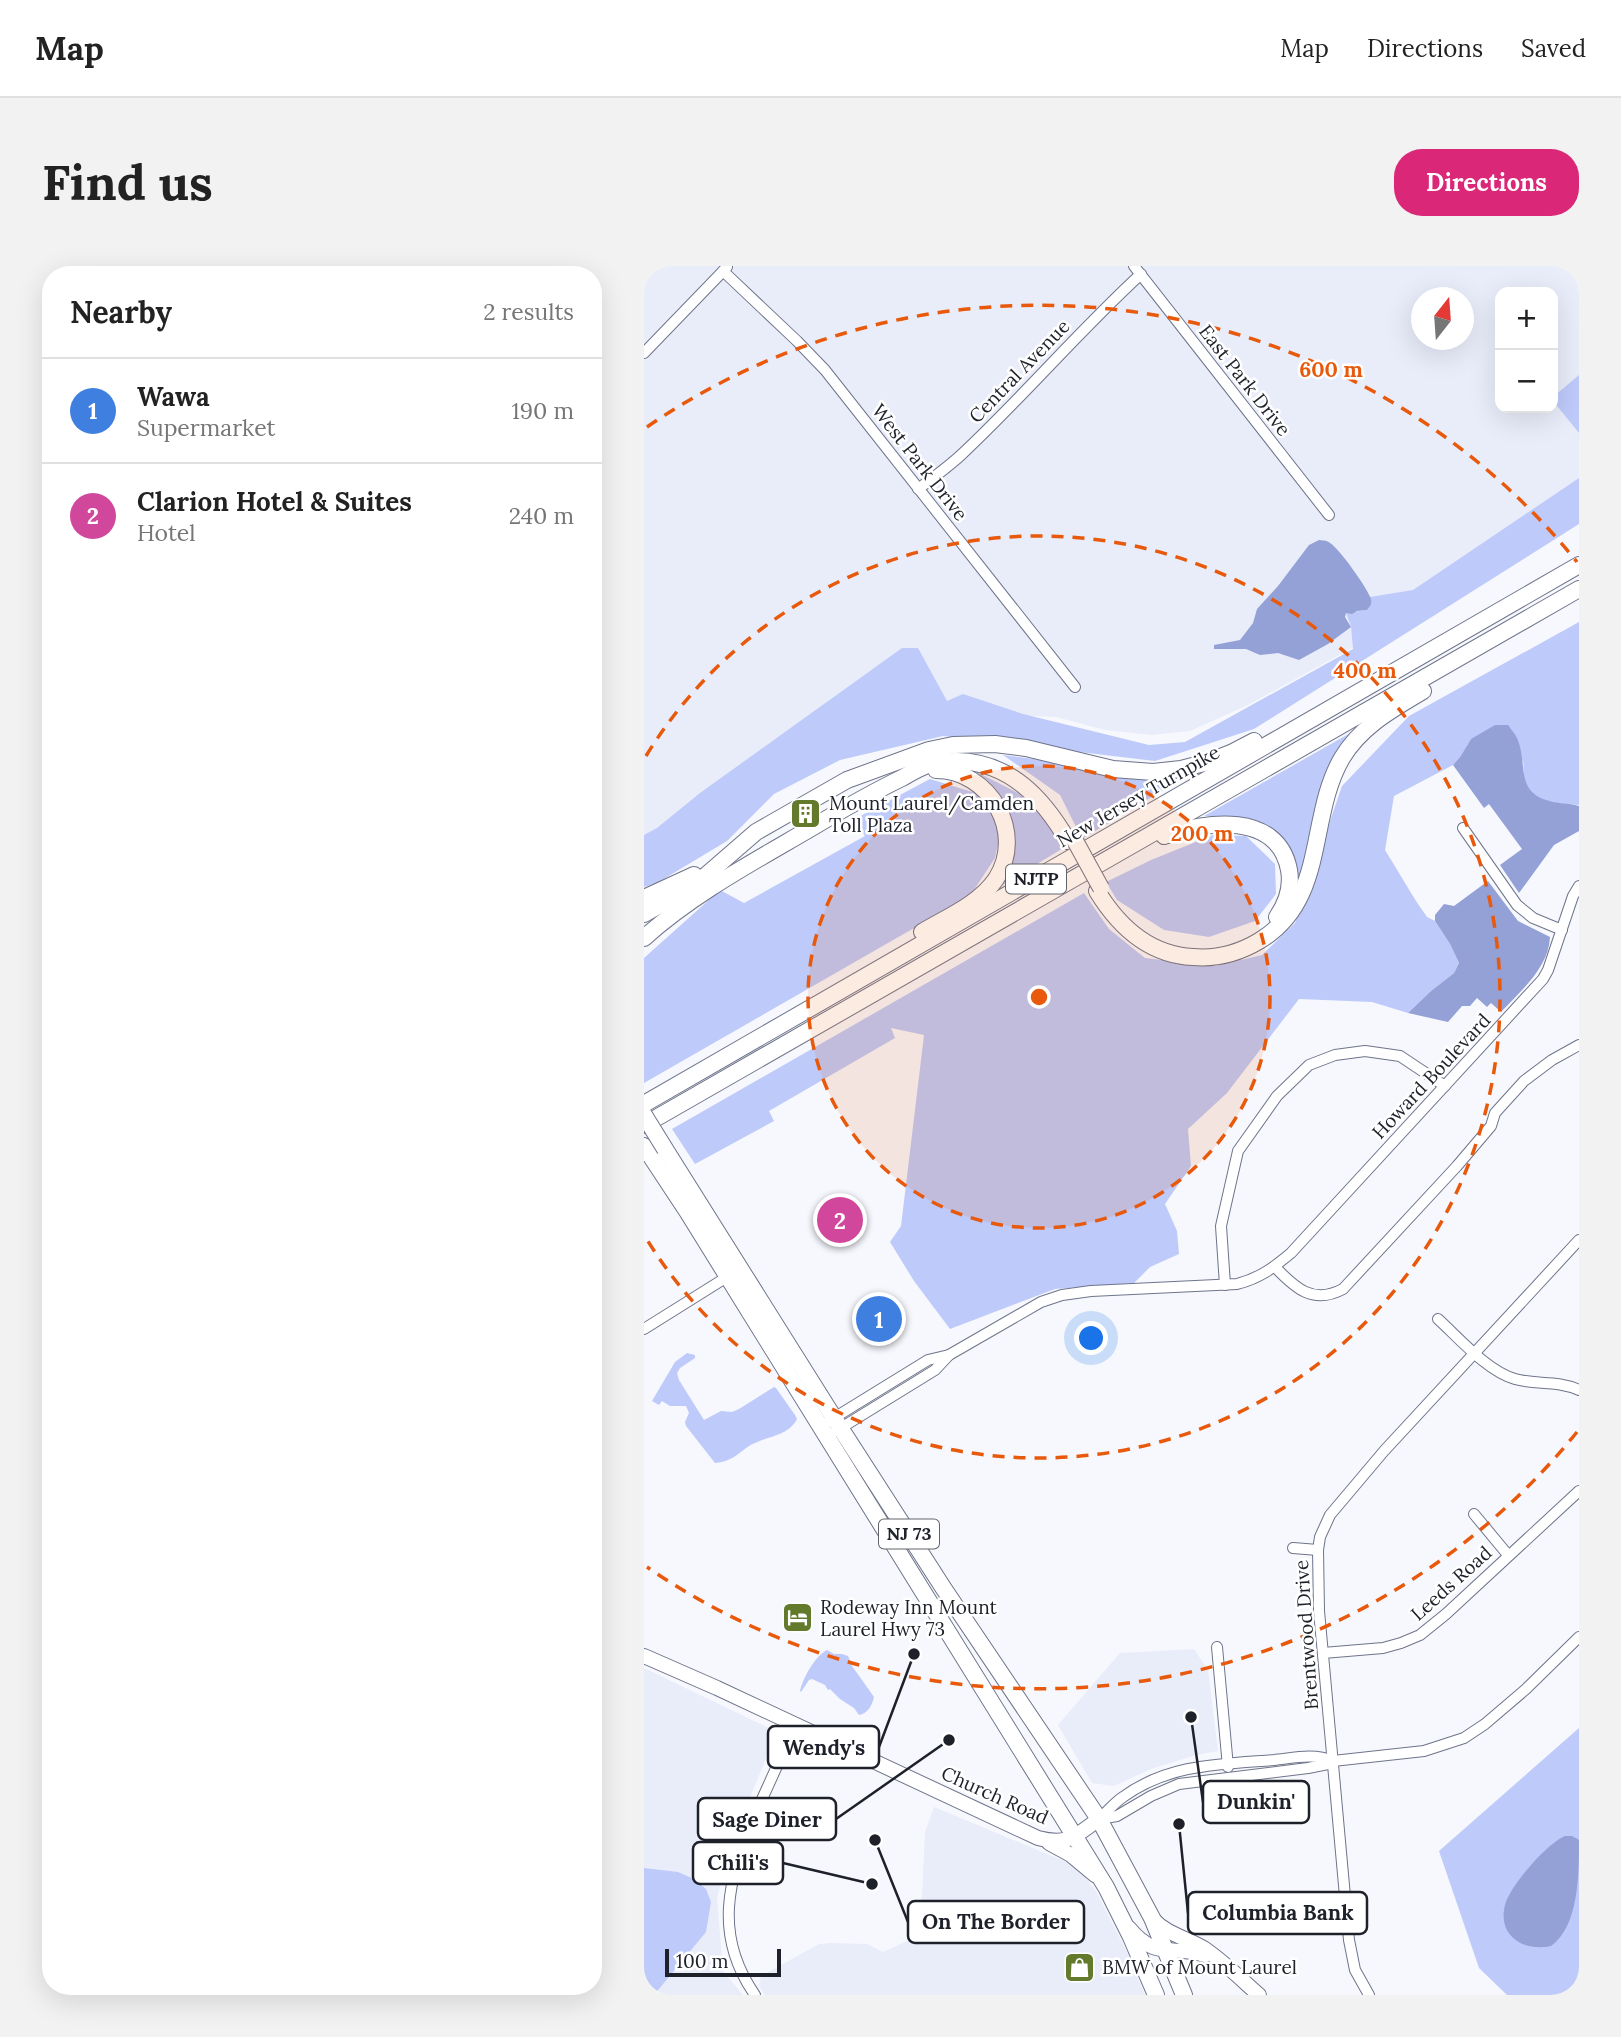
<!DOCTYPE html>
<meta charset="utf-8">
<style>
body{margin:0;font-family:Lora,serif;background:#f2f2f2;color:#222}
.controls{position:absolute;right:21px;top:21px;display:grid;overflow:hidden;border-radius:14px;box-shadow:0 7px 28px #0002}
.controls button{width:63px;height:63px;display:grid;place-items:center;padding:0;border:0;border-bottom:2px solid #e0e0e0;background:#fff;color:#222;font:35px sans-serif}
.compass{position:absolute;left:767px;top:21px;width:63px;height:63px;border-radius:50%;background:#fff;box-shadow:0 7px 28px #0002;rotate:17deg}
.scale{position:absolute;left:21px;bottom:18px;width:116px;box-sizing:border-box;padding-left:7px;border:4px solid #1e212a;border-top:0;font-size:19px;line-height:24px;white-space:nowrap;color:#1e212a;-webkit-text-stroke:5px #fff;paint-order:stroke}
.you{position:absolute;left:448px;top:1073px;width:24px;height:24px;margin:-18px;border:5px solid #fff;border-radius:50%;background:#1a73e8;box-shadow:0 0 0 10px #1a73e833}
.badge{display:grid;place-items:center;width:46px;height:46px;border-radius:50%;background:#db2777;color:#fff;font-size:23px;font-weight:700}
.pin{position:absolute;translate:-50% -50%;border:4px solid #fff;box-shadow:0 2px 7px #0006}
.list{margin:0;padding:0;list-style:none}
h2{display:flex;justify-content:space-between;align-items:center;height:91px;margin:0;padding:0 28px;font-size:30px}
h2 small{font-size:23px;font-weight:400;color:#767676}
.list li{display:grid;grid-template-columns:46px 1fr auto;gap:21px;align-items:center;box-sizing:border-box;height:105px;padding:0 28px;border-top:2px solid #e0e0e0}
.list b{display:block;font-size:26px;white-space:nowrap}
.list p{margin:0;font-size:23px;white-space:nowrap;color:#767676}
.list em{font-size:23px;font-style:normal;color:#767676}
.map{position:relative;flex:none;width:935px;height:1729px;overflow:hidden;border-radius:28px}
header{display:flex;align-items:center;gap:42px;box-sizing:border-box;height:98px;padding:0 35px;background:#fff;border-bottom:2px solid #e0e0e0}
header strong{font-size:33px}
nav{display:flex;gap:38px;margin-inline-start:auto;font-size:24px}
.intro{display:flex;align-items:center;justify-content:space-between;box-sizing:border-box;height:168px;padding:0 42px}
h1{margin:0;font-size:49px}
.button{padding:18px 32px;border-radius:28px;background:#db2777;color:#fff;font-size:24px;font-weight:700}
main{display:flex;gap:42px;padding:0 42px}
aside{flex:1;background:#fff;border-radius:28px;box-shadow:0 7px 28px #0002}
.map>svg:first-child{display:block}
.built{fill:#e9edfa;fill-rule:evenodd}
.green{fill:#becafa}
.water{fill:#94a1d7}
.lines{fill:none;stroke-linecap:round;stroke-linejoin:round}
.minor-casing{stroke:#6e748a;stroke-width:12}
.major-casing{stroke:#6e748a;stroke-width:16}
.highway-casing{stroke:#6e748a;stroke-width:18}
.minor{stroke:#fff;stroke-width:10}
.major{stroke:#fff;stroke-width:14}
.highway{stroke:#fff;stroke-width:16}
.highway-bridge-casing{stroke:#6e748a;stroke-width:18;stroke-linecap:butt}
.highway-bridge{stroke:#fff;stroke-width:16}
.ring{fill:none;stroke:#e8590c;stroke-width:3.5;stroke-dasharray:12 9}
.labels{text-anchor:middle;stroke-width:5;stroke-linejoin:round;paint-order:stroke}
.shield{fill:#fff;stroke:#62646a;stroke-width:2}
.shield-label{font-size:18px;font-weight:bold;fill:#1e212a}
.street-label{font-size:19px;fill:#1e212a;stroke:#fff}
.poi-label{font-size:19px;fill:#1e212a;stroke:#fff;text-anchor:start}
.centre{fill:#e8590c;stroke:#fff;stroke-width:3.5}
.ring-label{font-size:21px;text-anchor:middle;font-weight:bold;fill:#e8590c;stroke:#fff;stroke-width:5;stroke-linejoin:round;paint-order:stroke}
.leader{fill:none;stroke:#1e212a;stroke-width:2.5}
.callout-dot{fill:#1e212a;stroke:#fff;stroke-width:2.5}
.callout{fill:#fff;stroke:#1e212a;stroke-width:2.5}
.callout-label{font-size:21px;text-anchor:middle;font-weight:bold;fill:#1e212a}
</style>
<header>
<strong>Map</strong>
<nav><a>Map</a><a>Directions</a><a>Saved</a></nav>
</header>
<div class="intro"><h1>Find us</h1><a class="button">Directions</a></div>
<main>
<aside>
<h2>Nearby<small>2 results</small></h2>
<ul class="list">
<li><span class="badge" style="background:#3f7fe0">1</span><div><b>Wawa</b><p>Supermarket</p></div><em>190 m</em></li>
<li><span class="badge" style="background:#d1479c">2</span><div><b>Clarion Hotel &amp; Suites</b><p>Hotel</p></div><em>240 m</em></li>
</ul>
</aside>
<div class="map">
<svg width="935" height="1729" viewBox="0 0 935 1729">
<rect width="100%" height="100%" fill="#f6f8fd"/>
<g class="built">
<path d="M 0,0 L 935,0 L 935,257 L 604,439 L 546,465 L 507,469 L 461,464 L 412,451 L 310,446 L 241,457 L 0,593 ZM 856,26 L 909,26 L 909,142 L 856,142 ZM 778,32 L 820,32 L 820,74 L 778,74 Z"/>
<path d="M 550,1383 L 564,1404 L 574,1485 L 552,1489 L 507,1503 L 470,1520 L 448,1517 L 414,1459 L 476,1387 Z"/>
<path d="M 0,1402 L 133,1466 L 88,1575 L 73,1632 L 79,1705 L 99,1729 L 0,1729 Z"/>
<path d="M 290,1541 L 427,1598 L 438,1607 L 452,1625 L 484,1688 L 501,1729 L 121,1729 L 115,1720 L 117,1710 L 175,1678 L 186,1677 L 223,1678 L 239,1686 L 276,1669 L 281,1566 Z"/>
</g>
<g class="green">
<path d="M 935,109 L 935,167 L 909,135 L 909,131 Z"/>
<path d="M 935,212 L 935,258 L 610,463 L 511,495 L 299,470 L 196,494 L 130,528 L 83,575 L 13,617 L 0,621 L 0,569 L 13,562 L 56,527 L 258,382 L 274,382 L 303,435 L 319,428 L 379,448 L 505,479 L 541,476 L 709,383 L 707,360 L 702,347 L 723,344 L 726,331 L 769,324 Z"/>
<path d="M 935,356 L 935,539 C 918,538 889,538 882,519 C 879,512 880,502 879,495 L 827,473 L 816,491 L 809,499 L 750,530 L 741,584 L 772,635 L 783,651 L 791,655 L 806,678 L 815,697 L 810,707 L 787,725 L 764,747 L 728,736 L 655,733 L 583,827 L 544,863 L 547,900 L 521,938 L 533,965 L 535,988 L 506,1001 L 490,1017 L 411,1023 L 306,1063 L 270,1015 L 246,976 L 257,960 L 280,769 L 247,762 L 251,772 L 125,845 L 130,855 L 51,898 L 28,863 L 440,627 L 465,663 L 501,692 L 571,700 L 618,689 L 651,657 L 698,520 L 765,450 Z"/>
<path d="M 708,466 L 685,501 L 653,619 L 648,587 L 628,567 L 605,553 L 560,550 Z"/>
<path d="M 359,489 L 407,495 L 549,506 L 438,573 L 416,529 Z"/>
<path d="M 331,505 L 374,527 L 387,536 L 401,551 L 411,569 L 416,572 L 421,581 L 352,623 C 358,610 366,596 370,582 C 378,554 349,524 331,505 Z"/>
<path d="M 286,513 L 335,528 L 358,560 L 351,592 L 326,630 L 0,817 L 0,692 L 76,624 L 100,637 L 221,570 L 209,554 Z"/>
<path d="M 569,569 L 602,570 L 631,598 L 632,628 L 611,655 L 565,671 L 520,664 L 473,634 L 462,616 L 507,594 Z"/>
<path d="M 43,1087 L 51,1089 L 51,1092 L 36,1102 L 33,1107 L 35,1114 L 60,1154 L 77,1145 L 88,1146 L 95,1143 L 130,1121 L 132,1122 L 151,1149 L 153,1153 C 144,1171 121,1170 105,1180 C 93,1188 87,1196 71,1197 L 42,1160 L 41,1156 L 45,1147 L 42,1140 L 26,1140 L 18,1135 L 15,1139 L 8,1135 L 31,1096 Z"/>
<path d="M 183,1384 L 190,1388 L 198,1388 L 204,1390 L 208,1400 L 230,1431 C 228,1440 223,1448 215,1449 L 210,1442 L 196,1433 L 186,1423 L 184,1424 L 181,1419 L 168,1413 L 165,1414 L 157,1426 L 156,1425 C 159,1412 171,1390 183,1384 Z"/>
<path d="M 935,1462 L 935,1726 L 932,1729 L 863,1729 L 835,1702 L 795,1585 Z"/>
<path d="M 0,1602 L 34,1606 L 50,1613 L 62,1623 L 67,1636 L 62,1666 L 10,1729 L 0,1729 Z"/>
</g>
<g class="water">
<path d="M 675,274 C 681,275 682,274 686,277 C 695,282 724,323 727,333 C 728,339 726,340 723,344 L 713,345 L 708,348 L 702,347 L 701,351 L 707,361 L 684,378 L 655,394 L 634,387 L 616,389 L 602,383 L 570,383 L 570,379 L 596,374 L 609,357 L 613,343 L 634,320 L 665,279 Z"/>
<path d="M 851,459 L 864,459 C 867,463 871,468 873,472 C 884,496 871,524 902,534 C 913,538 924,537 935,540 L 935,565 L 910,579 L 875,627 L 856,599 L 878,583 L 845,538 L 840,542 L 809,499 L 816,491 L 827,473 Z"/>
<path d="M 844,615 L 874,655 L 906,671 C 905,701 877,725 857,746 L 847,737 L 843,741 L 833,732 L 826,740 L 818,740 L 804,756 L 764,747 L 787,725 L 810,707 L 815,697 L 806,678 L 791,655 L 791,649 L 800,638 L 810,640 Z"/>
<path d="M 921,1570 L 928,1570 L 935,1574 C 935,1607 935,1660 907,1680 C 880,1686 853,1670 861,1639 C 866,1620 902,1578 921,1570 Z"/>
</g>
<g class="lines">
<defs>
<g id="minor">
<path d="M 490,0 L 685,249"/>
<path d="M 79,5 L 153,75 L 181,104 L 431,421"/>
<path d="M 0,87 L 83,1"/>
<path d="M 274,223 C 289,212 304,201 317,189 C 379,131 434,66 497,8"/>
<path d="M 819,562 L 873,639 L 889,652 L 918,664"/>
<path d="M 631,1001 C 651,1022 669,1039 699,1023 L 813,900 L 847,860 L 851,847 L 880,815 L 908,794 L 935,779"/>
<path d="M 581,1019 L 577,960 L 594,885 L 633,830 L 665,799 L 691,789 L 721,785 L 756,790 L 801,820"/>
<path d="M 794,1053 C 815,1072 843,1105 871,1113 C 892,1119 913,1114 935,1124"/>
<path d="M 0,1063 L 83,1011"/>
<path d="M 185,1155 L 284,1094 L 305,1089 L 397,1036 L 418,1029 L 447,1025 L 593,1018 C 616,1012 629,1002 647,987 L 899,713 L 904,704 L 929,630 L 935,620"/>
<path d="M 192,1165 L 291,1104 L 305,1089"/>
<path d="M 830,1248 L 864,1289"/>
<path d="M 649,1282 L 674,1284"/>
<path d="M 573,1381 L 584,1501"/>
<path d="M 679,1387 L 739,1382 L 757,1377 L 776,1369 L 802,1348 L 935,1225"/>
<path d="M 455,1553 L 473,1550 L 507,1530 L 535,1518 L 664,1502 L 684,1498 L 689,1495 L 780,1485 L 820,1472 L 841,1458 L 882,1423 L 935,1371"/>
<path d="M 455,1553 C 463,1546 470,1537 479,1531 C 524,1498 577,1498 630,1494 C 650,1492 670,1487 689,1495"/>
<path d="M 111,1729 C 69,1669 84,1614 110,1551 C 124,1520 138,1489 152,1458"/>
<path d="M 725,1729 L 711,1704 L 705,1674 L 675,1345 L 674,1284 L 676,1271 L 686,1249 L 740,1185 L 935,974"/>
</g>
<g id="major">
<path d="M 0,1390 L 73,1422 L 394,1572 C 425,1580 431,1570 455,1553"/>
<path d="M 405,1577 L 427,1589 L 451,1609"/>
<path d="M 509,1653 C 523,1669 544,1672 561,1683 C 580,1696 598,1714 615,1729"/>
<path d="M 485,1662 C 511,1694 528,1679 561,1689"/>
</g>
<g id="highway">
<path d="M 520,570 C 561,555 634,545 645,604 C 648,621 642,638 633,651"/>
<path d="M 453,625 C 475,661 505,689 549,691 C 572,693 595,687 615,675 C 684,634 663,552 698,492 C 717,460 749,443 779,425"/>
<path d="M 0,632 L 50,609"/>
<path d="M 0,648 L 52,618 L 112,566 L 203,514 L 285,484 L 309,479 L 351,478 L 382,482 L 469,503 L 509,506 L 537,503 L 564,496 L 587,487 L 610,475"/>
<path d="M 278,666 C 303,651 335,638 352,613 C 382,567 346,504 292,504"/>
<path d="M 0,672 C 51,626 115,593 174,558 C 201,542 229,526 258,512 C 265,508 273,503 281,500 C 291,496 302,495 313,495 C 366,496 399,532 424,575"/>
<path d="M 0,838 L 935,299"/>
<path d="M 0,859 L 935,323"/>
<path d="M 0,880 L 43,945 L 462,1621 L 487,1671 L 512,1729"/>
<path d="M 21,883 L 197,1163 L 300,1323 L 455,1553 L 508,1652 L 540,1729"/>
</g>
</defs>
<use href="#minor" class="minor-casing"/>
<use href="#major" class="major-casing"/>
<use href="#highway" class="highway-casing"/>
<use href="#minor" class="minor"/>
<use href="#major" class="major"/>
<use href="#highway" class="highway"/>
<defs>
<g id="highway-bridge">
<path d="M 429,571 L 457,622"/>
<path d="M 0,849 L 21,883"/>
</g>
</defs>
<use href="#highway-bridge" class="highway-bridge-casing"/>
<use href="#highway-bridge" class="highway-bridge"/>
</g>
<circle cx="395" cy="731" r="231" fill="#e8590c" fill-opacity=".12"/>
<g class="ring">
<circle cx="395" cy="731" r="231"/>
<path d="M2 490A461 461 0 1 1 2 972"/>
<path d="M933 1166A692 692 0 0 1 3 1301M3 161A692 692 0 0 1 933 296"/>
</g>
<defs>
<symbol id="building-square" viewBox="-11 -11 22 22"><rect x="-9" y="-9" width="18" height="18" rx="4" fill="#637a2c" stroke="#fff"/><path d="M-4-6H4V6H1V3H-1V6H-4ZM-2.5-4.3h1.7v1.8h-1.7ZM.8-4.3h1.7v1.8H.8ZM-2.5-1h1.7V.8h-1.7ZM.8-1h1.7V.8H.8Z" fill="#fff"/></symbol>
<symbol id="hotel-square" viewBox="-11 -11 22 22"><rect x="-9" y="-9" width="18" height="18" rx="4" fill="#637a2c" stroke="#fff"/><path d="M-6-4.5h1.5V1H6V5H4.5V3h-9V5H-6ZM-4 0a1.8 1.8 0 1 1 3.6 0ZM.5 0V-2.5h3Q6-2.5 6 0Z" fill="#fff"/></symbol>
<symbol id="shop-square" viewBox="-11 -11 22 22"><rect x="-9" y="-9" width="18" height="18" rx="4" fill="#637a2c" stroke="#fff"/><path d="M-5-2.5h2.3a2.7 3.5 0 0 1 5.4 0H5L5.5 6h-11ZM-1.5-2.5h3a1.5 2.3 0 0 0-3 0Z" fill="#fff"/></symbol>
</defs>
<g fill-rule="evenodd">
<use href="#building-square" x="144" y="530" width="35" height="35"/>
<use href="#hotel-square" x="136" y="1334" width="35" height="35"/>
<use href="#shop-square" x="418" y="1684" width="35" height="35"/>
</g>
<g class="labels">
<g class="shield">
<rect x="362" y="598.5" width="60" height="29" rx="5"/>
<rect x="235" y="1253.5" width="60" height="29" rx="5"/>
</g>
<g class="shield-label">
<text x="392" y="619">NJTP</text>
<text x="265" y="1274">NJ 73</text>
</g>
<g class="street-label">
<text transform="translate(375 105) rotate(-46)" y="7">Central Avenue</text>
<text transform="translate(601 114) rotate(52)" y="7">East Park Drive</text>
<text transform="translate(276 196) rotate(52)" y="7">West Park Drive</text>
<text transform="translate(494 530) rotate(-30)" y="7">New Jersey Turnpike</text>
<text transform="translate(787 810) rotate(-47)" y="7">Howard Boulevard</text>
<text transform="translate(807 1317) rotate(-42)" y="7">Leeds Road</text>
<text transform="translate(662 1369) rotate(-94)" y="7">Brentwood Drive</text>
<text transform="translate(351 1529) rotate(24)" y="7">Church Road</text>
</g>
<g class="poi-label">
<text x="185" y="544">Mount Laurel/Camden<tspan x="185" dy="22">Toll Plaza</tspan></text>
<text x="176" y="1348">Rodeway Inn Mount<tspan x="176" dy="22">Laurel Hwy 73</tspan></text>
<text x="458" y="1708">BMW of Mount Laurel</text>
</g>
</g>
<circle cx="395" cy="731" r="10" class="centre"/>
<g class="ring-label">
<text x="687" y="111">600 m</text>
<text x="721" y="412">400 m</text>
<text x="558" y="575">200 m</text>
</g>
<path class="leader" d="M270 1388L235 1481M547 1451L559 1536M305 1474L192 1553M228 1618L139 1597M535 1558L544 1647M231 1574L264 1656"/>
<g class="callout-dot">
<circle cx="270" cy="1388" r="7"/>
<circle cx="547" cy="1451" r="7"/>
<circle cx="305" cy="1474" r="7"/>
<circle cx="228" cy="1618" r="7"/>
<circle cx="535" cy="1558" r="7"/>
<circle cx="231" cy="1574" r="7"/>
</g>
<g class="callout">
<rect x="124" y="1460" width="111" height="42" rx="7"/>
<rect x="559" y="1515" width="106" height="42" rx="7"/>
<rect x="54" y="1532" width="138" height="42" rx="7"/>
<rect x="49" y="1576" width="90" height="42" rx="7"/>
<rect x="544" y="1626" width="179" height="42" rx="7"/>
<rect x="264" y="1635" width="176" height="42" rx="7"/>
</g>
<g class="callout-label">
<text x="180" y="1489">Wendy's</text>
<text x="612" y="1543">Dunkin'</text>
<text x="123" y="1561">Sage Diner</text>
<text x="94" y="1604">Chili's</text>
<text x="634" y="1654">Columbia Bank</text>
<text x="352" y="1663">On The Border</text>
</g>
</svg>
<div class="controls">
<button>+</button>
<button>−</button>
</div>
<svg class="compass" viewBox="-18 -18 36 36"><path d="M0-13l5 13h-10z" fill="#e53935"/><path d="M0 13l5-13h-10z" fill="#767676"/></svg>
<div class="scale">100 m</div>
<div class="you"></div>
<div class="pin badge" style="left:235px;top:1053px;background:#3f7fe0">1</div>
<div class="pin badge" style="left:196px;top:954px;background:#d1479c">2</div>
</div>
</main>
